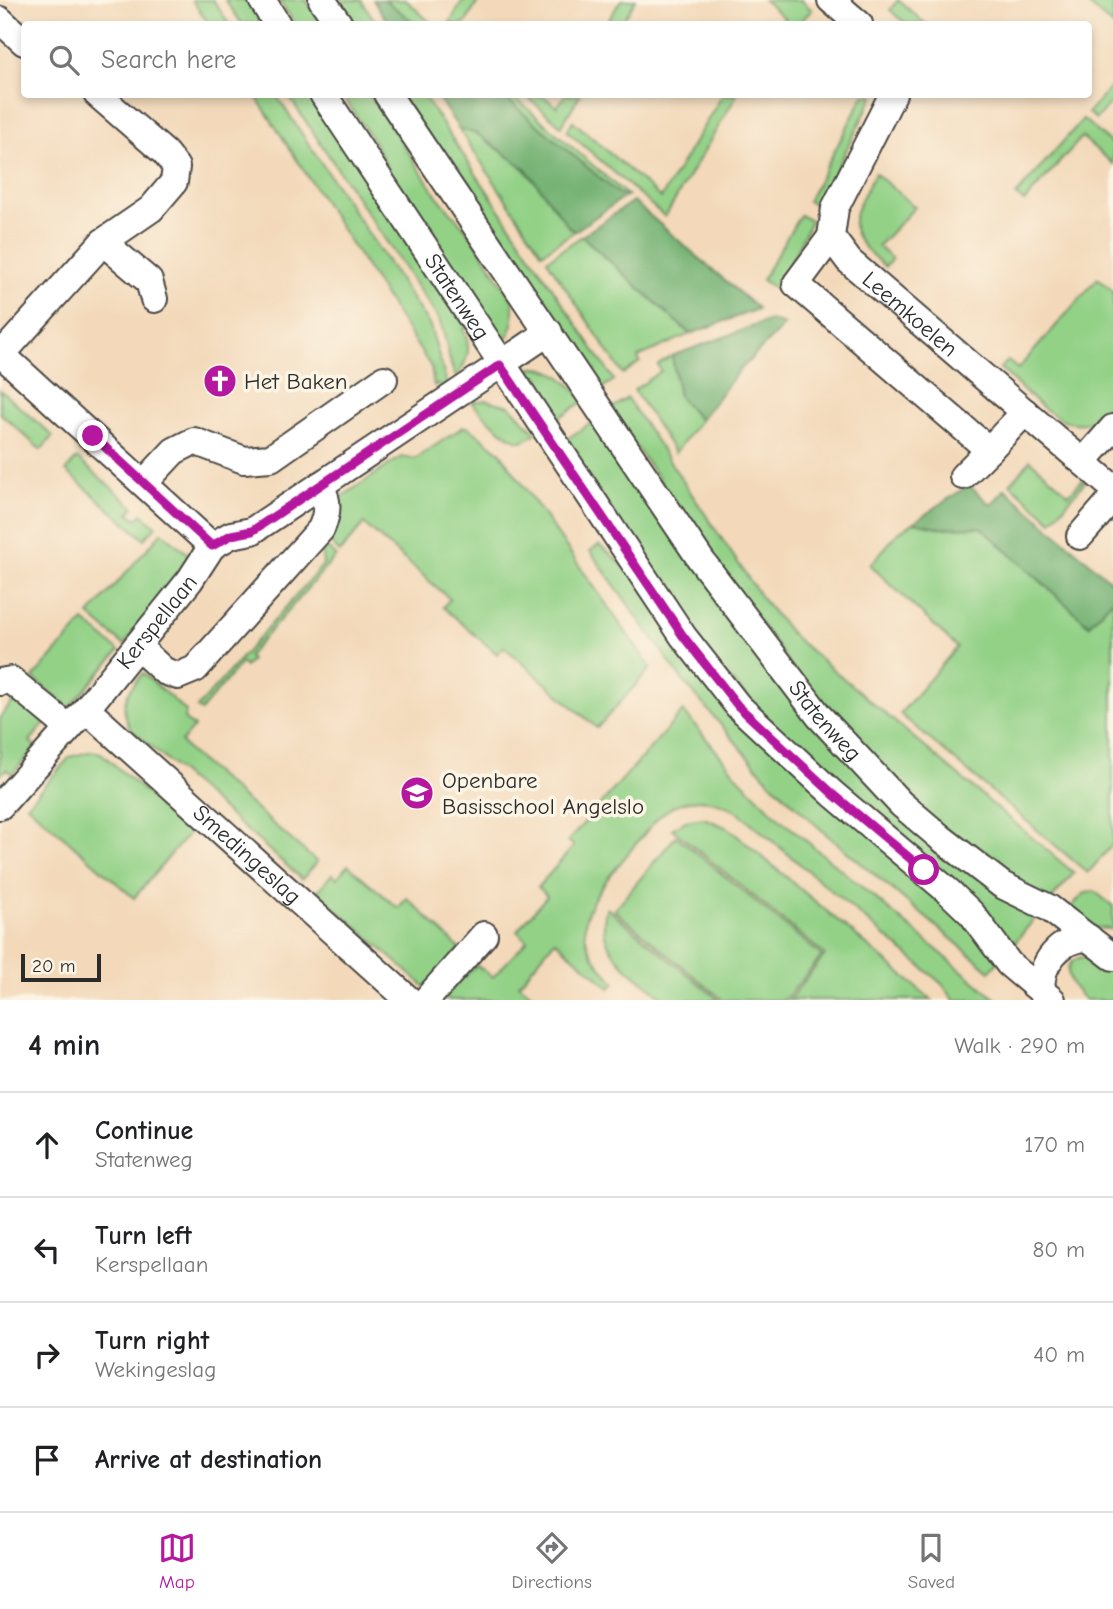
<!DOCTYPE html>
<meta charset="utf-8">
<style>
body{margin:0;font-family:"Comic Neue",sans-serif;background:#f2f2f2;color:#202124}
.scale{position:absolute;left:21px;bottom:18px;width:80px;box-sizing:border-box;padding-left:7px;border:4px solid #2b2b2b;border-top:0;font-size:19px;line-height:24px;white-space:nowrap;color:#2b2b2b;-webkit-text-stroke:5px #fcf5e5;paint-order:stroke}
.stop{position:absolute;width:21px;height:21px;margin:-16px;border:5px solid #b5179e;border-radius:50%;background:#fff}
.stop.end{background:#b5179e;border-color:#fff;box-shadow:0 2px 7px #0008}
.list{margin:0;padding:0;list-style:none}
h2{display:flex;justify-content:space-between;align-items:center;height:91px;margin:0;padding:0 28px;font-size:30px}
h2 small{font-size:23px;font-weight:400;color:#757577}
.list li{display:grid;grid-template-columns:46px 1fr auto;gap:21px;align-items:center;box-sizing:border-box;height:105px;padding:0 28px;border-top:2px solid #e0e0e0}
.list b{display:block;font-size:26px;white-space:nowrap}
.list p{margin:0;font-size:23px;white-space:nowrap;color:#757577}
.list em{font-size:23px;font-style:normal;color:#757577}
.icon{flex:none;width:38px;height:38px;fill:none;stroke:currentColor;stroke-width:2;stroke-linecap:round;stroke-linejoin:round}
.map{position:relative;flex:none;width:1113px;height:1000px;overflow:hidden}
.search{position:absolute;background:#fff;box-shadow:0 4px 10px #0003;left:21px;right:21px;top:21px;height:77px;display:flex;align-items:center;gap:18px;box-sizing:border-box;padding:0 24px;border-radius:7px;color:#757577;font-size:26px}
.sheet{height:511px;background:#fff}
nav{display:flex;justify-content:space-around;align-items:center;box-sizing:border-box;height:98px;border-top:2px solid #e0e0e0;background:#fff;font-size:19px;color:#757577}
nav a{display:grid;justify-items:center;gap:4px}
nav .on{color:#b5179e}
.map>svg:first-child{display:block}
.green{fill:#93d187;stroke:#5f7e59;stroke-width:2}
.forest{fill:#76b374;stroke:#506f50;stroke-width:2}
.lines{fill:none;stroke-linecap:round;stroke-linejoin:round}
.minor-casing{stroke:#494540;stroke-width:30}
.minor{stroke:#fff;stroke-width:26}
.route{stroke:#b5179e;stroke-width:9}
.labels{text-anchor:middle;stroke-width:7;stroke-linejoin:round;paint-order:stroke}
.street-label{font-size:23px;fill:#2b2b2b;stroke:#fcf5e5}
.poi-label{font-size:23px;fill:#2b2b2b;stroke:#fcf5e5;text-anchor:start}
</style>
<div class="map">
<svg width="1113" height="1000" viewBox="0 0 1113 1000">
<rect width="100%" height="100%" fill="#fcf5e5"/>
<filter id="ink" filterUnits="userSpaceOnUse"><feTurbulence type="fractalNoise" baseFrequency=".0143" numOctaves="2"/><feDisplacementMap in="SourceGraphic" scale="14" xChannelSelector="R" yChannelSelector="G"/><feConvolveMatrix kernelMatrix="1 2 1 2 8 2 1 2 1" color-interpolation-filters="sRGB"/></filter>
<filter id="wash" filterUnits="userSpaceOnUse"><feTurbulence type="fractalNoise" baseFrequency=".00686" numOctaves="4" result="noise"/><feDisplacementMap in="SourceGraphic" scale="28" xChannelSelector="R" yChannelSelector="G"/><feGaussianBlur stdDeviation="1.57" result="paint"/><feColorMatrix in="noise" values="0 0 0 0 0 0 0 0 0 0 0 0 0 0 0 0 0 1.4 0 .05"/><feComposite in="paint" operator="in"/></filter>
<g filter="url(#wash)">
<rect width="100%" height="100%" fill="#f3d9ba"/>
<g class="green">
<path d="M 192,0 L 213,0 L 229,24 L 209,24 Z"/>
<path d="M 225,0 L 249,0 L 265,24 L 242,24 Z"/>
<path d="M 279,0 L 306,0 L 323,24 L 295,24 Z"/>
<path d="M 337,0 L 361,0 L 377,24 L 354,24 Z"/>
<path d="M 385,0 L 406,0 L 432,24 L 416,24 Z"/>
<path d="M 463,0 L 479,0 L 465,24 L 449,24 Z"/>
<path d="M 621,0 L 636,0 L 621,24 L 606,24 Z"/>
<path d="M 764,0 L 801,0 L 812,10 L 798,24 L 781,24 L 785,19 Z"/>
<path d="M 898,0 L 926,24 L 906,24 L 890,10 Z"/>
<path d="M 1083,0 L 1113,0 L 1113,26 Z"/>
<path d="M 1113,84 L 1113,100 L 1096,119 L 1088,113 Z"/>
<path d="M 723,94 L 737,95 L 665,217 L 567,131 L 573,121 L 661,198 Z"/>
<path d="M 255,95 L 276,95 L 430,326 L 446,381 L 443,390 L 438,384 L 434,386 L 431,367 Z"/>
<path d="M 288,95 L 312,95 L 467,327 L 463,329 C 472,346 468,363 456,377 C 446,358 448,337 438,318 Z"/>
<path d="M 342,95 L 370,95 L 437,196 L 473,238 L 513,301 L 513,324 L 508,337 L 499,339 L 413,218 L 374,142 Z"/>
<path d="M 400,95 L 423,95 L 614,380 L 598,391 Z"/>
<path d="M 502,95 L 512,95 L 627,195 L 619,194 Z"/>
<path d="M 525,95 L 542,95 L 557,107 L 565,95 L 580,95 L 561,126 Z"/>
<path d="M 864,95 L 874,95 L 818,206 L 808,201 Z"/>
<path d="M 1083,119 L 1113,145 L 1113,164 L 1082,137 L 1024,202 L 1016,195 Z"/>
<path d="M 459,129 C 506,135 543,191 568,226 L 575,231 L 542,253 Z"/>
<path d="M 875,173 L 915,207 L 878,246 L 892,259 L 885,267 C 840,228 850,222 875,173 Z"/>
<path d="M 800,215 L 811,221 L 777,290 L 762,280 Z"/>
<path d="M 582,236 L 690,334 L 638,357 L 640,362 L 623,374 L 547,260 Z"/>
<path d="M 1098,278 L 1113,291 L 1113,398 C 1106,406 1099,417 1090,421 C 1061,435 1020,386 1000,368 L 1008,361 L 1018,369 Z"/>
<path d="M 672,356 L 679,397 L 700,420 L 675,453 L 634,390 L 661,371 L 658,365 Z"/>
<path d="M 531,368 C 555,366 569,384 585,400 L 551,423 L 524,376 Z"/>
<path d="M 0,390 L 53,436 L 41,450 L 0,413 Z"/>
<path d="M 627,398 L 761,597 L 792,635 L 1074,873 L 1050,901 L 1022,888 L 919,809 L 817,703 L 610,410 Z"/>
<path d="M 486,400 L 510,406 L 536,433 C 532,436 526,440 521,441 C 509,441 479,411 472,402 Z"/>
<path d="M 598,418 L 801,709 L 1040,912 L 1009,950 L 836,789 L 709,657 L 564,441 Z"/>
<path d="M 463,427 L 468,427 L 499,451 L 651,668 L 597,728 L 504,647 L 497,654 L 443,607 L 450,599 L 364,524 L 340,552 L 323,536 L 331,504 L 401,457 L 415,459 Z"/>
<path d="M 77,458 L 134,507 L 129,513 L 137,519 L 142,514 L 156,526 L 144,539 L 66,471 Z"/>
<path d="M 1030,460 L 1069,494 L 1082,480 L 1085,482 L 1052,521 L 1010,484 Z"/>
<path d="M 914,522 L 942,528 L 981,527 L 1089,625 L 1113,599 L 1113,844 L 1088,873 L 900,714 L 957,647 L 870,565 L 898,533 Z"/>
<path d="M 162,532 L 188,554 L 187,564 L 124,645 L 89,615 Z"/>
<path d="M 322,543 L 336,556 L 248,656 L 251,660 L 245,667 L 241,663 L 201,711 L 197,708 L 323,565 Z"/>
<path d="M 599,545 L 630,570 L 654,606 L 938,892 L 999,961 L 990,971 L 826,834 L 769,781 L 683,681 L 590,551 Z"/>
<path d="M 84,621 L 119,651 L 69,708 L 33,678 Z"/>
<path d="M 143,673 L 186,711 L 184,719 L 194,727 L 181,742 L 189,751 L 317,862 L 302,879 L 131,729 C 117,706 127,691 143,673 Z"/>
<path d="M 17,697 L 45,723 L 30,741 L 36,747 L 12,774 L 6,769 L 0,775 L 0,717 Z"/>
<path d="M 683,711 L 740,779 L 779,818 L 997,1000 L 954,1000 L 942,984 L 738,812 C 712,796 682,795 659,817 C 644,833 631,850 617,867 C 580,911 569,939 615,982 L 610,988 L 555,940 L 519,984 L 538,1000 L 441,1000 L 476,965 L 493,977 L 527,941 L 517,931 L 547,896 L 538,887 L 574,846 L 568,841 Z"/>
<path d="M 92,751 L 101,753 L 190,832 L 134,898 L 27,805 L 70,757 Z"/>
<path d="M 704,818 L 728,828 L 932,1000 L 789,1000 L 825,955 L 672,829 L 686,821 Z"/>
<path d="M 676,836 L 822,956 L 785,1000 L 723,1000 L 614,910 Z"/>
<path d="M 348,865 L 398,908 L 407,898 L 460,949 L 425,987 L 317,892 L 332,874 L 337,878 Z"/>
<path d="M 1094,891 L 1113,906 L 1113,929 L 1093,928 L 1067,912 L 1083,894 Z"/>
<path d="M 607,908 L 719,1000 L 666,1000 C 638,976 591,951 607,908 Z"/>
<path d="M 1090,956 L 1113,972 L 1113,1000 L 1086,1000 C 1068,986 1055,958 1090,956 Z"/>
</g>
<g class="forest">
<path d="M 373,0 L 385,0 L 416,24 L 389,24 Z"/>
<path d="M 436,95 L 502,95 L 619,194 L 627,195 L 575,231 L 568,226 L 526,169 L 477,134 L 459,129 Z"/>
<path d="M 633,201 L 758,309 L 690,334 L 582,236 Z"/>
<path d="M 770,320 L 785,325 L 739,371 L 700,420 L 679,397 L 672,356 Z"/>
<path d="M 969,485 L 991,505 L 1005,489 L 1113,583 L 1113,599 L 1089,625 L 981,527 L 942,528 L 914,522 Z"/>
</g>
</g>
<g filter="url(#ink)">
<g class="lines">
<defs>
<g id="minor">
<path d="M 262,0 L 277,24"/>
<path d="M 322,0 L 339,24"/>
<path d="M 831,0 L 859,24"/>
<path d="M 0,20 L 24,42"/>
<path id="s1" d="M 323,94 L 683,636 L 738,706 L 833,794 L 949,892 L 972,914 L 1009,964 L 1052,1000"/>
<path id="s2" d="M 387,94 L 701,560 L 819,716 L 901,804 L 941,838 L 1002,885 L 1049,908 L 1113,957"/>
<path id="s3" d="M 893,94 L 835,208 L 831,237 L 849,261 L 1113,488"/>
<path d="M 831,237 L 796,284 L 989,450 L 1025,412"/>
<path d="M 103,242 L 149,281 L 154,299"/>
<path d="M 0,353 L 212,546"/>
<path d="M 2,354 L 103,242 L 151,209 L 174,182 L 176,167 L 165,153 L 97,94"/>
<path d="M 1083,462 L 1113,428"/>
<path d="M 963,476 L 989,450"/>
<path d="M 144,483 L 174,451 L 194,441 L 244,460 L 271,458 L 384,379"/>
<path d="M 1080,536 L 1113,498"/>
<path d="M 137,646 L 164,671 L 178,676 L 195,669 L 321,529 C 328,512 329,501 320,485"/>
<path d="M 0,682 L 11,680 L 69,728"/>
<path id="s4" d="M 86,709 L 409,1000"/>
<path id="s5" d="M 0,806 L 86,709 L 190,580 L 212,546 L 231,535 L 252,531 L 549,332"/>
<path d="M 1042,992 C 1038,964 1061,937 1089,938"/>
<path d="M 426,1000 L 484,935"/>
</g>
</defs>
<use href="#minor" class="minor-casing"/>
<use href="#minor" class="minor"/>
</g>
</g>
<g class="lines" filter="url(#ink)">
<path class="route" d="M 93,436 L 212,546 L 231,535 L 252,531 L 500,365 L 683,636 L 738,706 L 833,794 L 924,870"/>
</g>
<defs>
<symbol id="church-disc" viewBox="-11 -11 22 22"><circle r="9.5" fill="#b5179e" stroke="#fcf5e5"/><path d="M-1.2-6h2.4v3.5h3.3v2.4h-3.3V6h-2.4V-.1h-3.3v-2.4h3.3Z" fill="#fff"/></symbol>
<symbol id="school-disc" viewBox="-11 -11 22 22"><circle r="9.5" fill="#b5179e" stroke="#fcf5e5"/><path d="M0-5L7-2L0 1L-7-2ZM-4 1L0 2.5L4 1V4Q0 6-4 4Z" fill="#fff"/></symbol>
</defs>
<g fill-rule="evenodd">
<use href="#church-disc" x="201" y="362" width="38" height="38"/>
<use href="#school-disc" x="398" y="774" width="38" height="38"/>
</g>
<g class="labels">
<g class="street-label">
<text dy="8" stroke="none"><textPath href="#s1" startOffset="243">Statenweg</textPath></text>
<text dy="8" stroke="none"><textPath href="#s3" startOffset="268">Leemkoelen</textPath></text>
<text dy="8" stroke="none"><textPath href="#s5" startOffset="242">Kerspellaan</textPath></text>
<text dy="8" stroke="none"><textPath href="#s2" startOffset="765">Statenweg</textPath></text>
<text dy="8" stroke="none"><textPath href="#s4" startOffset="217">Smedingeslag</textPath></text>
</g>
<g class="poi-label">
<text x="244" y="389">Het Baken</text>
<text x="442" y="788">Openbare<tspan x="442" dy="26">Basisschool Angelslo</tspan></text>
</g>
</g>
</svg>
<div class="scale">20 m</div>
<div class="stop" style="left:924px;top:870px"></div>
<div class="stop end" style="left:93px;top:436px"></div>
<div class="search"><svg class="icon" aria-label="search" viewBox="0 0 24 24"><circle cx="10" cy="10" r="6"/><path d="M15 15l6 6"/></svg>Search here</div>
</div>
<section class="sheet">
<h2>4 min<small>Walk · 290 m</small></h2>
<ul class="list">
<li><svg class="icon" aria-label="ahead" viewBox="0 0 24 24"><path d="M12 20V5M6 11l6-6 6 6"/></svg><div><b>Continue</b><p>Statenweg</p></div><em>170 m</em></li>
<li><svg class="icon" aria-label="left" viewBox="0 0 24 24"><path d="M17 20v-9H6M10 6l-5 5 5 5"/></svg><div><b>Turn left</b><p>Kerspellaan</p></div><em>80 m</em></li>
<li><svg class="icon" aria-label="right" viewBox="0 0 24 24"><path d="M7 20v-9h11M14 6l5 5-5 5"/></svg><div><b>Turn right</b><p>Wekingeslag</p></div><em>40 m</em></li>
<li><svg class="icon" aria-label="arrive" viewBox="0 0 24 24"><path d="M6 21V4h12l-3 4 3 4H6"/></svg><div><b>Arrive at destination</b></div></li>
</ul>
</section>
<nav>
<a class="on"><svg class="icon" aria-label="map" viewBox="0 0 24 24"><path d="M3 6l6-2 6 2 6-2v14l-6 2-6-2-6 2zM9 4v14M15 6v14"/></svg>Map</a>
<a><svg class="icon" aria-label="directions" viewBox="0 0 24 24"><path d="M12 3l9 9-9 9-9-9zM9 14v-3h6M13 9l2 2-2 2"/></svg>Directions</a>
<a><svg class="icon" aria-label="saved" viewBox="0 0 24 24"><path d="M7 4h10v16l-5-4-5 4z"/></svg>Saved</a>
</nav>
